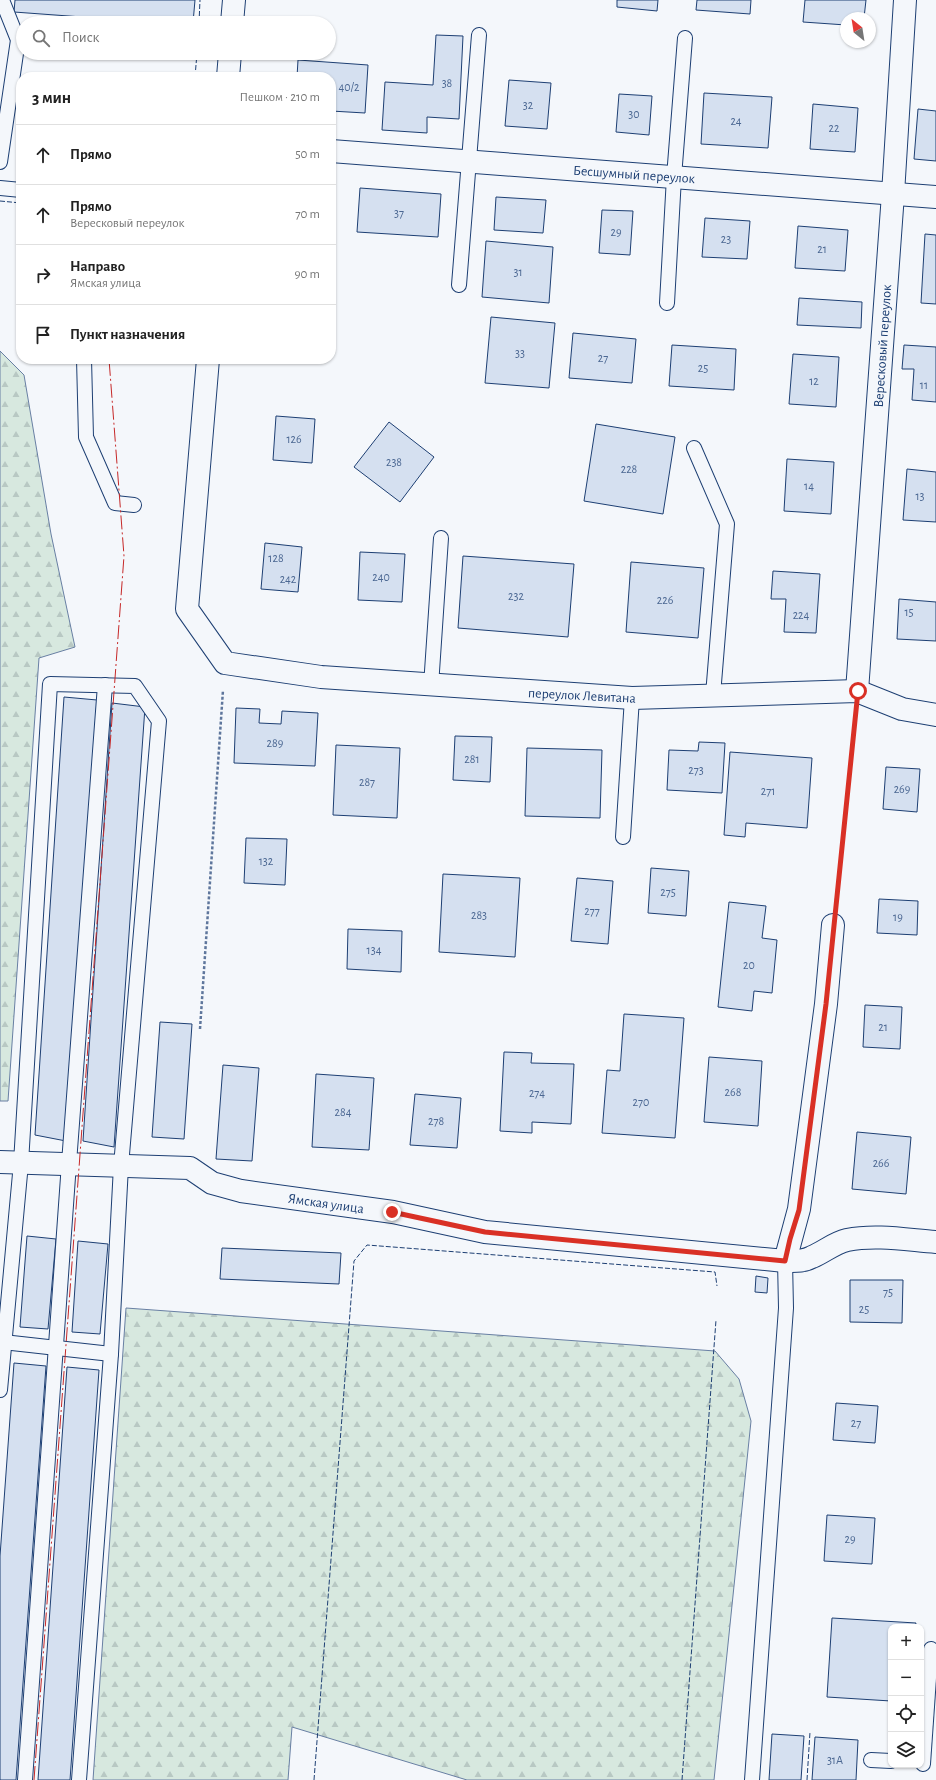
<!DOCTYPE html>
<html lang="ru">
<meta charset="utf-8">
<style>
body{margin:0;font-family:"Alegreya Sans",sans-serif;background:#f6f6f6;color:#222}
.controls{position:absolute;right:12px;bottom:12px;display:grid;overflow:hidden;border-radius:8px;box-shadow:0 1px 3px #0004}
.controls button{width:36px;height:36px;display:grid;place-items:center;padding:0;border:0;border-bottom:1px solid #e0e0e0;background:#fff;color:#222;font:20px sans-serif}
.compass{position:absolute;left:840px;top:12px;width:36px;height:36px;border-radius:50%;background:#fff;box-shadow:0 1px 3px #0004;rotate:330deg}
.stop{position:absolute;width:12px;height:12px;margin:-9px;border:3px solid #d93025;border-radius:50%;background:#fff}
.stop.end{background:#d93025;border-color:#fff;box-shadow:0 1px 4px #0008}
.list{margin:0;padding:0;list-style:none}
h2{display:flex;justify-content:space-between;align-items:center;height:52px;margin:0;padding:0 16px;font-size:17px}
h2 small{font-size:13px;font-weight:400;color:#767676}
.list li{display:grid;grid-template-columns:26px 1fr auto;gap:12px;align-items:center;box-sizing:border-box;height:60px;padding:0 16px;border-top:1px solid #e0e0e0}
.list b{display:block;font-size:15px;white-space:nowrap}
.list p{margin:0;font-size:13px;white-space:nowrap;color:#767676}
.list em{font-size:13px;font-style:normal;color:#767676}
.icon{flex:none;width:22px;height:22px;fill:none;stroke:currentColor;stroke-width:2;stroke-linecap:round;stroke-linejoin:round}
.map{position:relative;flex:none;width:936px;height:1780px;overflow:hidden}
.search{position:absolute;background:#fff;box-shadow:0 1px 3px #0004;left:16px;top:16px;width:320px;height:44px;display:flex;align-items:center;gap:10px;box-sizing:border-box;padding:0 14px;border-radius:22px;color:#767676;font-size:15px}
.panel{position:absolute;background:#fff;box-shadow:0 1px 3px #0004;left:16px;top:72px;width:320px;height:292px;border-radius:16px}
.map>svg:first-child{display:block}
.forest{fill:url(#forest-firs);stroke:#687fa3}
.building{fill:#d5e0f0;stroke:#1d3f73}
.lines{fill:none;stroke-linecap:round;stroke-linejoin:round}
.lane-casing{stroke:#1d3f73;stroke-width:16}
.street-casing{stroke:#1d3f73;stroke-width:24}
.path{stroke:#5e769c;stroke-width:2.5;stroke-dasharray:3 2;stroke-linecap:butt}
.lane{stroke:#f4f7fb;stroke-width:14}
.street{stroke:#f4f7fb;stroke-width:22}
.fence{stroke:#1d3f73;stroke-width:1;stroke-dasharray:5 2;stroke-linecap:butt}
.power{stroke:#c62828;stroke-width:1;stroke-dasharray:14 3 2 3;stroke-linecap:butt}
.route{stroke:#d93025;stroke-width:5}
.labels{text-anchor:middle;stroke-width:3;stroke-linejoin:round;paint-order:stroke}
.number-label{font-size:12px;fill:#4b6792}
.street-label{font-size:14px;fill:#1d3f73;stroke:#f4f7fb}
</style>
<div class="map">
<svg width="936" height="1780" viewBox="0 0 936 1780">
<defs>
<pattern id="forest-firs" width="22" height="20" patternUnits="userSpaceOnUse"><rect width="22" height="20" fill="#d7e8df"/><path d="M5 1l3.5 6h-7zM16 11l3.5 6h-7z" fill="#b8c8c3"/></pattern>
</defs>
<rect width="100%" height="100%" fill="#f4f7fb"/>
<g class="forest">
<path d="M 0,351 L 24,375 L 51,534 L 75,647 L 39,658 L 8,1101 L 0,1101 Z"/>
<path d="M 126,1308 L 715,1351 L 739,1379 L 751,1421 L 714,1780 L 467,1780 L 292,1727 L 288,1780 L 93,1780 Z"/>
</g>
<g class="building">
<path d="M 15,0 L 195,0 L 193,23 L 164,23 L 14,12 Z"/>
<path d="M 617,0 L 658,0 L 657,11 L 617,7 Z"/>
<path d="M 697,0 L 751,0 L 750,14 L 696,10 Z"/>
<path d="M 805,0 L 866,0 L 864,18 L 846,18 L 846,25 L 803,22 Z"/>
<path d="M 436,35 L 463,36 L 459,119 L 427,117 L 427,133 L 382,130 L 385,82 L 433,85 Z"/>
<path d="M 298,60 L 368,65 L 365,113 L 331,111 L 331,77 L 297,77 Z"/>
<path d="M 509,80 L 551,83 L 547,129 L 505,126 Z"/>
<path d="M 704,93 L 772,97 L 768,148 L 701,144 Z"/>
<path d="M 619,94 L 652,96 L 649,135 L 616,132 Z"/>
<path d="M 813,104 L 858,108 L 855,152 L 810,149 Z"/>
<path d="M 918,109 L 936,111 L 936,161 L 914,159 Z"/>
<path d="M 360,188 L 441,194 L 438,237 L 357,232 Z"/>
<path d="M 496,197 L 546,200 L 543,233 L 494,230 Z"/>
<path d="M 602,210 L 633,211 L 630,255 L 599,253 Z"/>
<path d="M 705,218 L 750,221 L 747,259 L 702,257 Z"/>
<path d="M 798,226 L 848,230 L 845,271 L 795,268 Z"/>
<path d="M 925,234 L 936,235 L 936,304 L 921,303 Z"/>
<path d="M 486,241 L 553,247 L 549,303 L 482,297 Z"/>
<path d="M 799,298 L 862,302 L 861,328 L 797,325 Z"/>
<path d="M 491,317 L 555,323 L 549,388 L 485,383 Z"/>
<path d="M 573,333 L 636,339 L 632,383 L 569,378 Z"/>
<path d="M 672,345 L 736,349 L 734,390 L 669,386 Z"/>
<path d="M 904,345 L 936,347 L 936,402 L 912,400 L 914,369 L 902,369 Z"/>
<path d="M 793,354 L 839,357 L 836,407 L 789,404 Z"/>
<path d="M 276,416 L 315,419 L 312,463 L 273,460 Z"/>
<path d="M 389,422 L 434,457 L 400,502 L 354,467 Z"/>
<path d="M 596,424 L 675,437 L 663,514 L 584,501 Z"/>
<path d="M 787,459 L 834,462 L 831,514 L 784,511 Z"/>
<path d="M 907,469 L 936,472 L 936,522 L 903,520 Z"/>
<path d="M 265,543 L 302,547 L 298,592 L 261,589 Z"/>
<path d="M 360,552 L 405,554 L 402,602 L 358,600 Z"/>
<path d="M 463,556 L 574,564 L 568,637 L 458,628 Z"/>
<path d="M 631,562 L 704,568 L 698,638 L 626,632 Z"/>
<path d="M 773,571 L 820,574 L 816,633 L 784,632 L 786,599 L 771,599 Z"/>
<path d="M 899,599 L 936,602 L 936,641 L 897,639 Z"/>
<path d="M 64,697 L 97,700 L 66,1141 L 35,1135 Z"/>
<path d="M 112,703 L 145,707 L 114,1147 L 83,1141 Z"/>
<path d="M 236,708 L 260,709 L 259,723 L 281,724 L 282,711 L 318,713 L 315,766 L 234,763 Z"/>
<path d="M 455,736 L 492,737 L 490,782 L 453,780 Z"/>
<path d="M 699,742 L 725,743 L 722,793 L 667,790 L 669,750 L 698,751 Z"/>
<path d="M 336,745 L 400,748 L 397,818 L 333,815 Z"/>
<path d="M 527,748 L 602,750 L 600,818 L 525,816 Z"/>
<path d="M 730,752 L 812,758 L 807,828 L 746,823 L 745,837 L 724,835 Z"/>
<path d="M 886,767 L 920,769 L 917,812 L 883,809 Z"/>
<path d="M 246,838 L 287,839 L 285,885 L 244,883 Z"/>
<path d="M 651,868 L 689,871 L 686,916 L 648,913 Z"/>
<path d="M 443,874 L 520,878 L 515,957 L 439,952 Z"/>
<path d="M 577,878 L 613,881 L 608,944 L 571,941 Z"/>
<path d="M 879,899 L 918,901 L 917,935 L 877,933 Z"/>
<path d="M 729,902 L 766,906 L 762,938 L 777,940 L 772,993 L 754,991 L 752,1011 L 718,1007 Z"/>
<path d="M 348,929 L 402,931 L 401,972 L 347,969 Z"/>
<path d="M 865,1005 L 902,1007 L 900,1049 L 863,1047 Z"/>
<path d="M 624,1014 L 684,1018 L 675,1138 L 602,1133 L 607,1070 L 620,1071 Z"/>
<path d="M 160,1022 L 192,1024 L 184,1139 L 152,1137 Z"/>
<path d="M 504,1052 L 532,1053 L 531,1063 L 574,1064 L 571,1124 L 532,1122 L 532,1133 L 500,1131 Z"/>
<path d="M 709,1057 L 762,1061 L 758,1126 L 704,1122 Z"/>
<path d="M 223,1065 L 259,1068 L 252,1161 L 216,1159 Z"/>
<path d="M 316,1074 L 374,1078 L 369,1150 L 312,1147 Z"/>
<path d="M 415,1094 L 461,1098 L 457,1148 L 410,1145 Z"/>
<path d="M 857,1132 L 911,1137 L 906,1194 L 852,1189 Z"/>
<path d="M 27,1236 L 56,1239 L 48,1329 L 20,1327 Z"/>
<path d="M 78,1241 L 108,1244 L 100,1334 L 72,1332 Z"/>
<path d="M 222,1248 L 341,1253 L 339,1284 L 220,1279 Z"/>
<path d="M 756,1276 L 768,1278 L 767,1293 L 755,1292 Z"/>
<path d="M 850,1280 L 903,1280 L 902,1323 L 850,1322 Z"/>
<path d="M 14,1363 L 46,1366 L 16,1780 L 0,1780 L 0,1556 Z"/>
<path d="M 67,1367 L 99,1370 L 70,1780 L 38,1780 Z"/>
<path d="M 836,1403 L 878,1406 L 875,1443 L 833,1440 Z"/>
<path d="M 827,1515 L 875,1518 L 872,1564 L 824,1561 Z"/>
<path d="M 832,1618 L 916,1623 L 915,1627 L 891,1627 L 891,1701 L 827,1697 Z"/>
<path d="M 772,1734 L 804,1736 L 801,1780 L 769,1780 Z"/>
<path d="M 815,1737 L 858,1740 L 856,1780 L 812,1780 Z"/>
</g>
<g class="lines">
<defs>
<g id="lane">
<path d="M 0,162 L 18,40 L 2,0"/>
<path d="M 0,188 L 21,190"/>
<path d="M 459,285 L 479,35"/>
<path d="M 667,303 L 674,177 L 685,38"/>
<path d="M 84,359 L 86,437 L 115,503 L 134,505"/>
<path d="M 694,448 L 727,524 L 713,695"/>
<path d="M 431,686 L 441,538"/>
<path d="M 623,837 L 632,698"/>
<path d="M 3,1342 L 111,1354"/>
<path d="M 0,1390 L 21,1163 L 50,684 L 135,686 L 159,721 L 121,1166 L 111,1354 L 79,1780"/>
<path d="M 871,1760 L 891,1761"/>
<path d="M 923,1764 L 931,1649"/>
<path d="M 25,1780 L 69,1163 L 105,685"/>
<path d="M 752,1780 L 786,1308 L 785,1261"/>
</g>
<g id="street">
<path d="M 232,23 L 234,0"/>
<path d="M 228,77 L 230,53"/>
<path d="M 331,151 L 936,197"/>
<path d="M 208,359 L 187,609 L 225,663 L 321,677 L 632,698 L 857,691 L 902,709 L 936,715"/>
<path d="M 857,691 L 893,194 L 905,0"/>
<path d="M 0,1162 L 190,1168 L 212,1183 L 241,1191 L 393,1212 L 485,1232 L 785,1261 C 794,1261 803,1262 812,1257 C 824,1252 834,1243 847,1240 C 876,1234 908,1240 936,1242"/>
<path d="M 785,1261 L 799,1209 L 826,1004 L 833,925"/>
</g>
</defs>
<use href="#lane" class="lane-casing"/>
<use href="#street" class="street-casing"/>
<g class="path">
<path d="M 836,900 L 855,720"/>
<path d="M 200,1029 L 223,690"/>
</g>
<use href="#lane" class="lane"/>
<use href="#street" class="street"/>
<g class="fence">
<path d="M 199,23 L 200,0"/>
<path d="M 195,77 L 197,53"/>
<path d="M 0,201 L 21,203"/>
<path d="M 314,1780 L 354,1261 L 367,1245 L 715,1272 L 717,1286"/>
<path d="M 682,1780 L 716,1320"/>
<path d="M 807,1780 L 810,1732"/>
</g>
<path class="power" d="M 34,1780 L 124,556 L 109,359"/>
</g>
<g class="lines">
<path class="route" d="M 392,1212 L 485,1232 L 785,1261 L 790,1239 L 799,1210 L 826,1004 L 858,691"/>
</g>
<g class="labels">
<g class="number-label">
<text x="447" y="87">38</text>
<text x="349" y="91">40/2</text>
<text x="528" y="109">32</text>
<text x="634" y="118">30</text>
<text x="736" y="125">24</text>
<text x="834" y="132">22</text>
<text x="399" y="217">37</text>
<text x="616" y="236">29</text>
<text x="726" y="243">23</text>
<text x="822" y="253">21</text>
<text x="518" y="276">31</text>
<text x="520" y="357">33</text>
<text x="603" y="362">27</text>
<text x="703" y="372">25</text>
<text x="814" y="385">12</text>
<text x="924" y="389">11</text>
<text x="294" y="443">126</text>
<text x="394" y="466">238</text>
<text x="629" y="473">228</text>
<text x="809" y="490">14</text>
<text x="920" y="500">13</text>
<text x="276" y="562">128</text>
<text x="381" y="581">240</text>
<text x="288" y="583">242</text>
<text x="516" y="600">232</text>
<text x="665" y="604">226</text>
<text x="909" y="616">15</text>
<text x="801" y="619">224</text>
<text x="275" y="747">289</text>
<text x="472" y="763">281</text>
<text x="696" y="774">273</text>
<text x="367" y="786">287</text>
<text x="902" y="793">269</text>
<text x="768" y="795">271</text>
<text x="266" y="865">132</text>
<text x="668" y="896">275</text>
<text x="592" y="915">277</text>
<text x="479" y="919">283</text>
<text x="898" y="921">19</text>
<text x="374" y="954">134</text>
<text x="749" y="969">20</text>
<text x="883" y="1031">21</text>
<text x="733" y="1096">268</text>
<text x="537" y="1097">274</text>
<text x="641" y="1106">270</text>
<text x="343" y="1116">284</text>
<text x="436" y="1125">278</text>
<text x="881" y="1167">266</text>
<text x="888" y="1296">75</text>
<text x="864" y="1313">25</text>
<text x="856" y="1427">27</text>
<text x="850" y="1543">29</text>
<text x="835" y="1764">31А</text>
</g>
<g class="street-label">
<text transform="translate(634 174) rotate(4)" y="5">Бесшумный переулок</text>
<text transform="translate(882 346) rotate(-86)" y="5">Вересковый переулок</text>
<text transform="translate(582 695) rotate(3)" y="5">переулок Левитана</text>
<text transform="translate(326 1203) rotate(8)" y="5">Ямская улица</text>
</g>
</g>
</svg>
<div class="controls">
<button>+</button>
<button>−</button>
<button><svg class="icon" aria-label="locate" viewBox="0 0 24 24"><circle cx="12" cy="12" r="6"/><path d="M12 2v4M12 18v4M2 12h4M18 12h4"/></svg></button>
<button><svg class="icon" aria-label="layers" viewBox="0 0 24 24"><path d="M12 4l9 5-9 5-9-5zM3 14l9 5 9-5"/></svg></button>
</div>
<svg class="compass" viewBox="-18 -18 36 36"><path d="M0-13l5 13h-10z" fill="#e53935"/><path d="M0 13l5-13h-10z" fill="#767676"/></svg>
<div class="stop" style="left:858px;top:691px"></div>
<div class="stop end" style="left:392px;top:1212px"></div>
<div class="search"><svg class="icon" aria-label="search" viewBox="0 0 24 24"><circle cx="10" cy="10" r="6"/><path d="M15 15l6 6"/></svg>Поиск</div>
<section class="panel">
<h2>3 мин<small>Пешком · 210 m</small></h2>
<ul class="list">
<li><svg class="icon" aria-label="ahead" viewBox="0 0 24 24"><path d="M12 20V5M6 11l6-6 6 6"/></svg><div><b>Прямо</b></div><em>50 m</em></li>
<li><svg class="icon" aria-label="ahead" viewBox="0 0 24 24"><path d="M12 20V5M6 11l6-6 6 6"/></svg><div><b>Прямо</b><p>Вересковый переулок</p></div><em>70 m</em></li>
<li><svg class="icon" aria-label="right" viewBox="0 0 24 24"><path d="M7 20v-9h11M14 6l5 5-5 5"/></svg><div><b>Направо</b><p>Ямская улица</p></div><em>90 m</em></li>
<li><svg class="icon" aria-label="arrive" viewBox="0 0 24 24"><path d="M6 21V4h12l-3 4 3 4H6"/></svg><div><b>Пункт назначения</b></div></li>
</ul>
</section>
</div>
